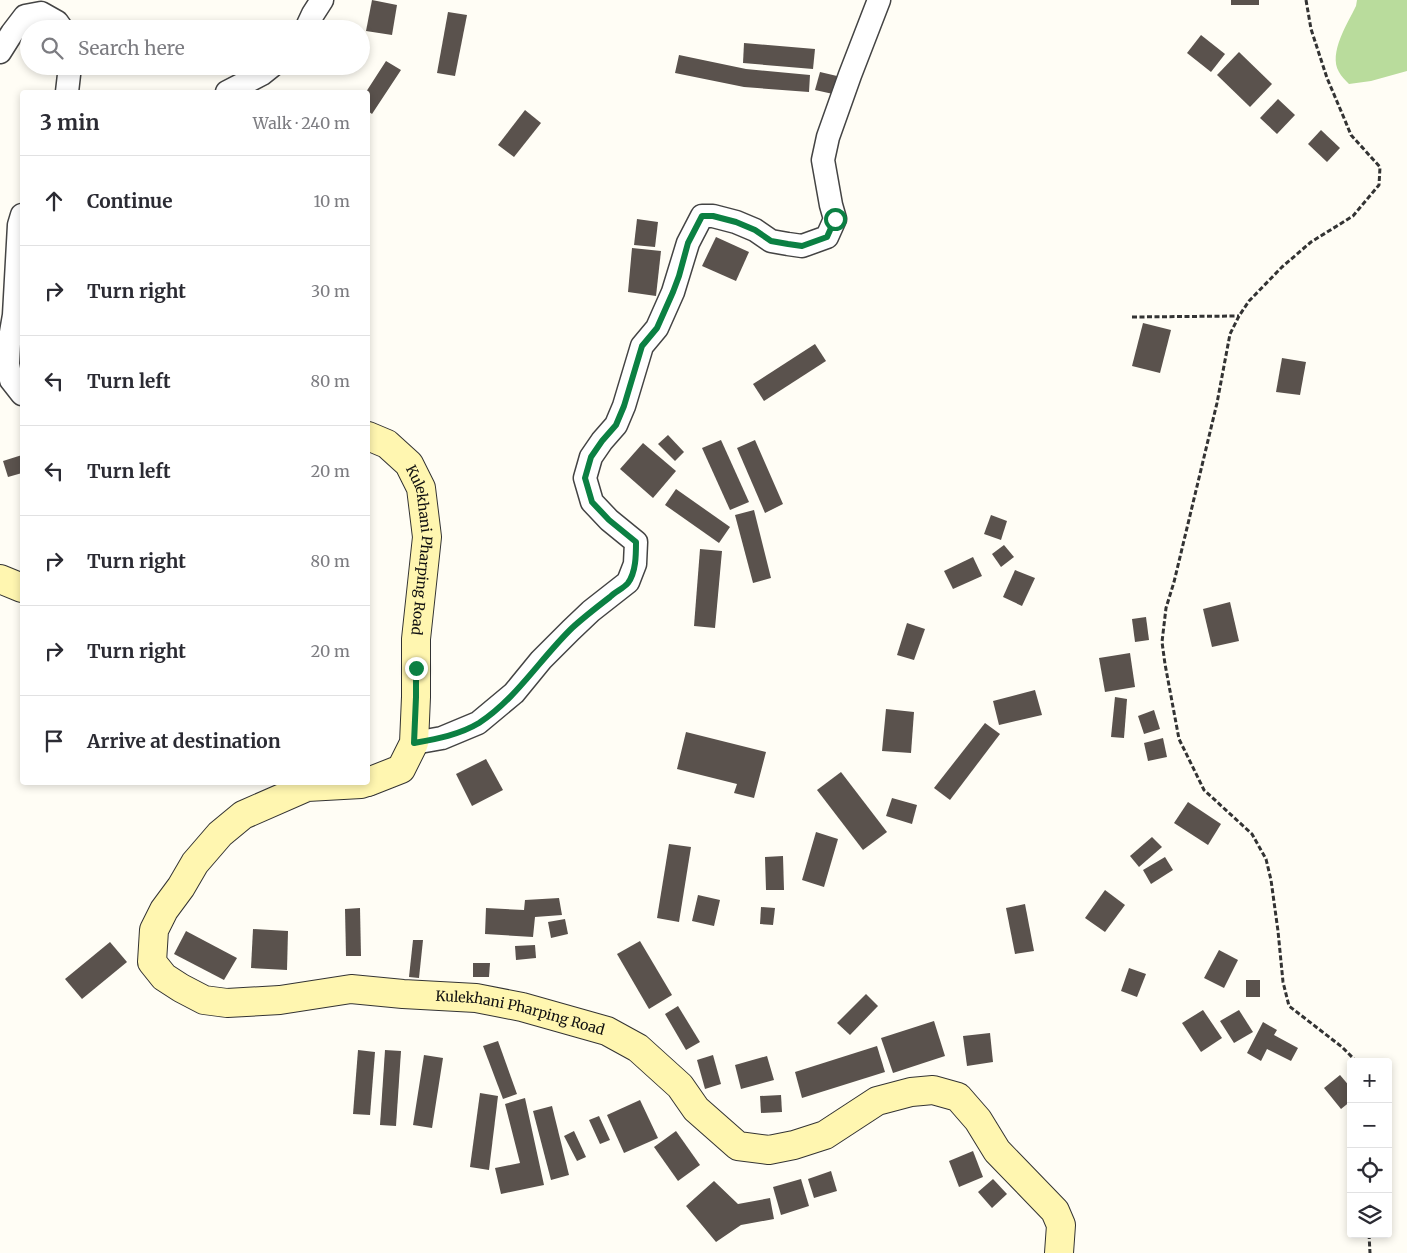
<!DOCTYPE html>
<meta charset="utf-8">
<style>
body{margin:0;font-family:Merriweather,serif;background:#f7f7f7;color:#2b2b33}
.controls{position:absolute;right:15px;bottom:15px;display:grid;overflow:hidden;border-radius:5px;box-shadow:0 2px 8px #0003}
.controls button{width:45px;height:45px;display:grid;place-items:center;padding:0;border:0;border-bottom:1px solid #e1e1e2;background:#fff;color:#2b2b33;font:25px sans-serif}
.stop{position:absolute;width:15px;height:15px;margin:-11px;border:4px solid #0b8043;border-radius:50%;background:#fff}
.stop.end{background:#0b8043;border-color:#fff;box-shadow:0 1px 5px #0008}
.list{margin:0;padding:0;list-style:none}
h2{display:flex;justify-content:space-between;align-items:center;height:65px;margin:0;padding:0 20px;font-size:21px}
h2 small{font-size:16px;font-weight:400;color:#7c7c81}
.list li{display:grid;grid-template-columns:32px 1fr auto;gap:15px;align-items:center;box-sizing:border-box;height:90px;padding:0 20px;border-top:1px solid #e1e1e2}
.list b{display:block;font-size:19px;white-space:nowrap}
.list em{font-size:16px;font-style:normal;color:#7c7c81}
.icon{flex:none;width:28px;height:28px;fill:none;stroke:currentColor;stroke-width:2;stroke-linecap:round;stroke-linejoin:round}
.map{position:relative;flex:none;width:1407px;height:1253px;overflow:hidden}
.search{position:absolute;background:#fff;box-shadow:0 2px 8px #0003;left:20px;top:20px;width:350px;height:55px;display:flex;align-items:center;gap:12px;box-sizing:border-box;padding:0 18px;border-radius:28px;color:#7c7c81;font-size:19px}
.panel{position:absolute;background:#fff;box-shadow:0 2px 8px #0003;left:20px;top:90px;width:350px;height:695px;border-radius:5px}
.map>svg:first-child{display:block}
.forest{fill:#b9dc9c}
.building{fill:#5a524d}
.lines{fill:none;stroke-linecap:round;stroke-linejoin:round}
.street-casing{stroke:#444;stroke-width:25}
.secondary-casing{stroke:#333;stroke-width:30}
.path{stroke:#333;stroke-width:3;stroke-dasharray:5 2.5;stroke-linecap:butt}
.street{stroke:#fff;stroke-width:22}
.secondary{stroke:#fff6b0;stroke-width:28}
.route{stroke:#0b8043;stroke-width:6}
.labels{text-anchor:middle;stroke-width:5;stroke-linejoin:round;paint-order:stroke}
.street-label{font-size:14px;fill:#111;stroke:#fff}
</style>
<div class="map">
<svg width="1407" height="1253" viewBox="0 0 1407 1253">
<rect width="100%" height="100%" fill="#fffdf5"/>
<path class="forest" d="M 1357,0 L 1407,0 L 1407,71 L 1371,81 L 1349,84 C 1345,80 1341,76 1339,72 C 1328,53 1348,23 1356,6 Z"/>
<g class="building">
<path d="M 372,0 L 397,5 L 392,35 L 366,31 Z"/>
<rect x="1231" y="0" width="28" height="5"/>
<path d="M 448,12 L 467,15 L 455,76 L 437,73 Z"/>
<path d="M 338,21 L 347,29 L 331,29 Z"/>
<path d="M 1201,35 L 1225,54 L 1211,72 L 1187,53 Z"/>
<path d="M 744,43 L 815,49 L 813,69 L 743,63 Z"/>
<path d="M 1239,52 L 1272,84 L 1250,107 L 1217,75 Z"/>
<path d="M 679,55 L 746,69 L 810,75 L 809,92 L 744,87 L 675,73 Z"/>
<path d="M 386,61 L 401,70 L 372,114 L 368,111 L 368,92 L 366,92 Z"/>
<path d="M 820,72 L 837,76 L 833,94 L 815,90 Z"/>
<path d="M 1278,99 L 1295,115 L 1277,134 L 1260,118 Z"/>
<path d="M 525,110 L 541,123 L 514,157 L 498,145 Z"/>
<path d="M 1321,130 L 1340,148 L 1327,162 L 1308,144 Z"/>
<path d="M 637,219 L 658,222 L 655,247 L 634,245 Z"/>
<path d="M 716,237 L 749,252 L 736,281 L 702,266 Z"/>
<path d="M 632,248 L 661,251 L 656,296 L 628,292 Z"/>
<path d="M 1143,323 L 1171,330 L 1160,373 L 1132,366 Z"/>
<path d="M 815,344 L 826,361 L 764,401 L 753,384 Z"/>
<path d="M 1282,358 L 1306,362 L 1300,395 L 1276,392 Z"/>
<path d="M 668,435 L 684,452 L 675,461 L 658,444 Z"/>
<path d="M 721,440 L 749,502 L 730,510 L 702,448 Z"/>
<path d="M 755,440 L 783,504 L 765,513 L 737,448 Z"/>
<path d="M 643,443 L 676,471 L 653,498 L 620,469 Z"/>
<path d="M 22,455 L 22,473 L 8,477 L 3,461 Z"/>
<path d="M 676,489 L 730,527 L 719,543 L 665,505 Z"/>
<path d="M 754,510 L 771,578 L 753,583 L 735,515 Z"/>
<path d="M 991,515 L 1007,521 L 1001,540 L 984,534 Z"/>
<path d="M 1004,545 L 1014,557 L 1001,567 L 992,554 Z"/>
<path d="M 700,549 L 722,551 L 715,628 L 694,626 Z"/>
<path d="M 973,557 L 982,576 L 953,589 L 944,571 Z"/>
<path d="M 1015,570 L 1035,578 L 1022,606 L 1003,597 Z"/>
<path d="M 1230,602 L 1239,641 L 1212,647 L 1203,609 Z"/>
<path d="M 1146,617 L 1149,640 L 1135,642 L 1132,619 Z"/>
<path d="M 907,623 L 925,629 L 914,660 L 897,655 Z"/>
<path d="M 1130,653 L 1135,687 L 1105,692 L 1099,658 Z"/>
<path d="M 1035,690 L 1042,715 L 999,725 L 993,701 Z"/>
<path d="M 1115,697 L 1127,699 L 1124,738 L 1111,737 Z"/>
<path d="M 886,709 L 914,712 L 911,753 L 882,751 Z"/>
<path d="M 1154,710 L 1160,729 L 1144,734 L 1138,716 Z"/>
<path d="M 985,723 L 1000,734 L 950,800 L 934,788 Z"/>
<path d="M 686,732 L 766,752 L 754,798 L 734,793 L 737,784 L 677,769 Z"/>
<path d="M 1163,738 L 1167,757 L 1148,761 L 1144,743 Z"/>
<path d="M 486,759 L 503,790 L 472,806 L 456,774 Z"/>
<path d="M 841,772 L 887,832 L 863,850 L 817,790 Z"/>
<path d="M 892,798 L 917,805 L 912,824 L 886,816 Z"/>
<path d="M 1188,802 L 1221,824 L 1208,845 L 1174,823 Z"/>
<path d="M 816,832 L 838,839 L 824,887 L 802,880 Z"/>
<path d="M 1152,837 L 1162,847 L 1139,867 L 1130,856 Z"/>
<path d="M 669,844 L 691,847 L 679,922 L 657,918 Z"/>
<path d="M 783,856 L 784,890 L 766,890 L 765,857 Z"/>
<path d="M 1165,857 L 1173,870 L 1151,884 L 1143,870 Z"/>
<path d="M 1105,890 L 1125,905 L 1105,932 L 1085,918 Z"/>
<path d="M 698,895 L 720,900 L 714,926 L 692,921 Z"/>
<path d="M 559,898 L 562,915 L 535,917 L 533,937 L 485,934 L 486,908 L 524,910 L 525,900 Z"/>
<path d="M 1025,904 L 1034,951 L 1015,954 L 1006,908 Z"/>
<path d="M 761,907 L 775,908 L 773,925 L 760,924 Z"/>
<path d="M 360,908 L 361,956 L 346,956 L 345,909 Z"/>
<path d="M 565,919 L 568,934 L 551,938 L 548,922 Z"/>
<path d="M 253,929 L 288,931 L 287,970 L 251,968 Z"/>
<path d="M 186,931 L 237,958 L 224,980 L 174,954 Z"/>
<path d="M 413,940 L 423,940 L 419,978 L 409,977 Z"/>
<path d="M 640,941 L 672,995 L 649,1009 L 617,954 Z"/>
<path d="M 110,942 L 127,962 L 82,999 L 65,979 Z"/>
<path d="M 535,945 L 536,958 L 516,960 L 515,946 Z"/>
<path d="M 1219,950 L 1238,960 L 1224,988 L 1204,978 Z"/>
<path d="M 473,963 L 490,963 L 489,977 L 473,977 Z"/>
<path d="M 1129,968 L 1146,974 L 1137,997 L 1121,991 Z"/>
<rect x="1246" y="980" width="14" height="17"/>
<path d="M 866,994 L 878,1006 L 850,1035 L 837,1023 Z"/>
<path d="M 678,1006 L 700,1042 L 686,1050 L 665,1014 Z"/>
<path d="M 1203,1010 L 1222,1038 L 1201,1052 L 1182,1023 Z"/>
<path d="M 1239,1010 L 1253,1032 L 1234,1043 L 1220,1021 Z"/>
<path d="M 934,1021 L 945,1056 L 893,1073 L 881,1038 Z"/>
<path d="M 1263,1022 L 1277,1030 L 1274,1035 L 1298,1048 L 1291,1061 L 1267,1049 L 1261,1061 L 1247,1053 Z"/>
<path d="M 990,1033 L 993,1062 L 967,1066 L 963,1036 Z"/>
<path d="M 498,1041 L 517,1094 L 503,1099 L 483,1046 Z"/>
<path d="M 877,1046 L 885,1072 L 802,1098 L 795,1072 Z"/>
<path d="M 358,1050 L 375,1052 L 370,1115 L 353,1114 Z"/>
<path d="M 385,1050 L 401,1051 L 396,1126 L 380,1125 Z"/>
<path d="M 424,1055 L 443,1058 L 432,1128 L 413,1125 Z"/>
<path d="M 713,1055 L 721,1084 L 705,1089 L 697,1060 Z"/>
<path d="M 767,1056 L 774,1080 L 741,1089 L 735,1065 Z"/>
<path d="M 1340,1075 L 1351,1088 L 1351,1101 L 1341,1109 L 1324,1088 Z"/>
<path d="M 480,1093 L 498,1096 L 489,1170 L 470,1167 Z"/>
<path d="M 781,1095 L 782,1112 L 761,1113 L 760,1096 Z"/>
<path d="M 525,1098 L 544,1185 L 501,1194 L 495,1168 L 520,1163 L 505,1104 Z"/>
<path d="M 640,1100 L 658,1138 L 624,1153 L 607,1115 Z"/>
<path d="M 552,1106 L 569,1175 L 551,1180 L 533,1111 Z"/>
<path d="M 599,1116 L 610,1140 L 600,1144 L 589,1120 Z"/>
<path d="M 574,1131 L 586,1157 L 577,1161 L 564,1136 Z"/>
<path d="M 676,1131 L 700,1165 L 678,1181 L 654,1147 Z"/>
<path d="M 973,1151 L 983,1177 L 959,1187 L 949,1161 Z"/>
<path d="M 831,1171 L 837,1191 L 814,1198 L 808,1179 Z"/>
<path d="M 801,1179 L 809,1206 L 781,1215 L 773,1187 Z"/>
<path d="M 993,1179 L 1007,1194 L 992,1208 L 978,1192 Z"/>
<path d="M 714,1181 L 738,1204 L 770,1198 L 774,1219 L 741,1225 L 716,1242 L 686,1206 Z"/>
</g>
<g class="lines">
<defs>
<g id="street">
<path d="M 306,29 L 313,14 L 322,0"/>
<path d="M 0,52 L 12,33 L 25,16 L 41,13 L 57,22 L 62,29"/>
<path d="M 67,92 L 70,66"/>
<path d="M 227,92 L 262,74 L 272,66"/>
<path d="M 22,215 L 19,225 L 14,315 L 9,344 L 8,364 L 11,380 L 22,394"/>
<path d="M 414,743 L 442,738 L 478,723 L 514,693 L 541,660 L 571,630 L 591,611 L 628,582 L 635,564 L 636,542 L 609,520 L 592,502 L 585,478 L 591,457 L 602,441 L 616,425 L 624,406 L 642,346 L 657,328 L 673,292 L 688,243 L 702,216 L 713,216 L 736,222 L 755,230 L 771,241 L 788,244 L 802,246 L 827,237 L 835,219 L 831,205 L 823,160 L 828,137 L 850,75 L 879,0"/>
</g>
<g id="secondary">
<path id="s1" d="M 368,436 L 387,444 L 409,464 L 421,488 L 427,537 L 416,639 L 416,697 L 414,743 L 401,769 L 368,782"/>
<path d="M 0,579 L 22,588"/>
<path id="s2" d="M 367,782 L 361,784 L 307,787 L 243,815 L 220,834 L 195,863 L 181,887 L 164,910 L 154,930 L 152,962 L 164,977 L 181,988 L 204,1000 L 227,1003 L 280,1000 L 351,989 L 403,994 L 476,998 L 522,1007 L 607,1031 L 638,1048 L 680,1086 L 696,1109 L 738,1146 L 769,1150 L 794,1145 L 825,1135 L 877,1101 L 911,1092 L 933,1090 L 958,1097 L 978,1120 L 997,1151 L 1055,1211 L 1061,1225 L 1059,1253"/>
</g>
</defs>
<use href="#street" class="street-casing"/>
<use href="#secondary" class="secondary-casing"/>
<g class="path">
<path d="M 1306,0 L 1311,29 L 1327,78 L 1344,118 L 1351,135 L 1380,167 L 1379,185 L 1353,216 L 1311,242 L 1282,267 L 1249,301 L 1239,316 L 1230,334 L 1217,403 L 1174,582 L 1166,608 L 1162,642 L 1165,664 L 1179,739 L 1204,790 L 1252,834 L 1266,859 L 1271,880 L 1278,931 L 1283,982 L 1289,1006 L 1342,1047 L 1357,1062"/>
<path d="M 1132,317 L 1239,316"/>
<path d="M 1369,1234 L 1370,1253"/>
</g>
<use href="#street" class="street"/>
<use href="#secondary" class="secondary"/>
</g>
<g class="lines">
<path class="route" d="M 416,668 L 416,697 L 414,743 C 436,739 459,735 479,723 C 516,699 540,659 572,628 C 584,617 597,607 610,597 C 615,592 624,588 628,583 C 636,572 636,555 636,542 L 609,520 L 592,502 L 585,478 L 591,457 L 602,441 L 616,425 L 624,406 L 642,346 L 657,328 L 673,292 L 679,276 L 688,243 L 702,216 L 713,216 L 736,222 L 755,230 L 771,241 L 788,244 L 802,246 L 827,237 L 835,219"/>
</g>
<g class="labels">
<g class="street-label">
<text dy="5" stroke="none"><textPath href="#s1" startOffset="139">Kulekhani Pharping Road</textPath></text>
<text dy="5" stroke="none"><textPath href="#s2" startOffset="694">Kulekhani Pharping Road</textPath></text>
</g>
</g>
</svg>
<div class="controls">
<button>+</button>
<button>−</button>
<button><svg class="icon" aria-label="locate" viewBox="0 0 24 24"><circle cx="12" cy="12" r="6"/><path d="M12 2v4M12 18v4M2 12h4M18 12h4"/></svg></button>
<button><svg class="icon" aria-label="layers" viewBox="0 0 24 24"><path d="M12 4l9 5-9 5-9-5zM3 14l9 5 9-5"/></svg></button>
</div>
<div class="stop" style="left:835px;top:219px"></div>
<div class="stop end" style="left:416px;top:668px"></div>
<div class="search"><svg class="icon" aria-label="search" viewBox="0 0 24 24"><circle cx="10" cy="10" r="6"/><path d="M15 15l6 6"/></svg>Search here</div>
<section class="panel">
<h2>3 min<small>Walk · 240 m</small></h2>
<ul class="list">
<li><svg class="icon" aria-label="ahead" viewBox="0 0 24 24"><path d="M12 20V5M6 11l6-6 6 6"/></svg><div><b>Continue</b></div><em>10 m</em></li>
<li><svg class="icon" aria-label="right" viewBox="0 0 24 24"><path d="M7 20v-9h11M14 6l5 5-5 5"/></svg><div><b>Turn right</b></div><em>30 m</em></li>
<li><svg class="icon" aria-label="left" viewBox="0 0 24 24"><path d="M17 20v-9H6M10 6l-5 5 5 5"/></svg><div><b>Turn left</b></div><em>80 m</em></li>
<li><svg class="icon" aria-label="left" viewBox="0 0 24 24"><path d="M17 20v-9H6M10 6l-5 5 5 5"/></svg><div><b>Turn left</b></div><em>20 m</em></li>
<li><svg class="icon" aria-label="right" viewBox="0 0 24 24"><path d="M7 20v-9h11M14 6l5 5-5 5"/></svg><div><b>Turn right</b></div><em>80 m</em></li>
<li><svg class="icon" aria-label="right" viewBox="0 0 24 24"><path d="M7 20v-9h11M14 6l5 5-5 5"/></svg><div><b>Turn right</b></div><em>20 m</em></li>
<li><svg class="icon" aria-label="arrive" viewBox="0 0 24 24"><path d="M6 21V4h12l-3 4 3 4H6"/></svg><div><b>Arrive at destination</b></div></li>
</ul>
</section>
</div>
